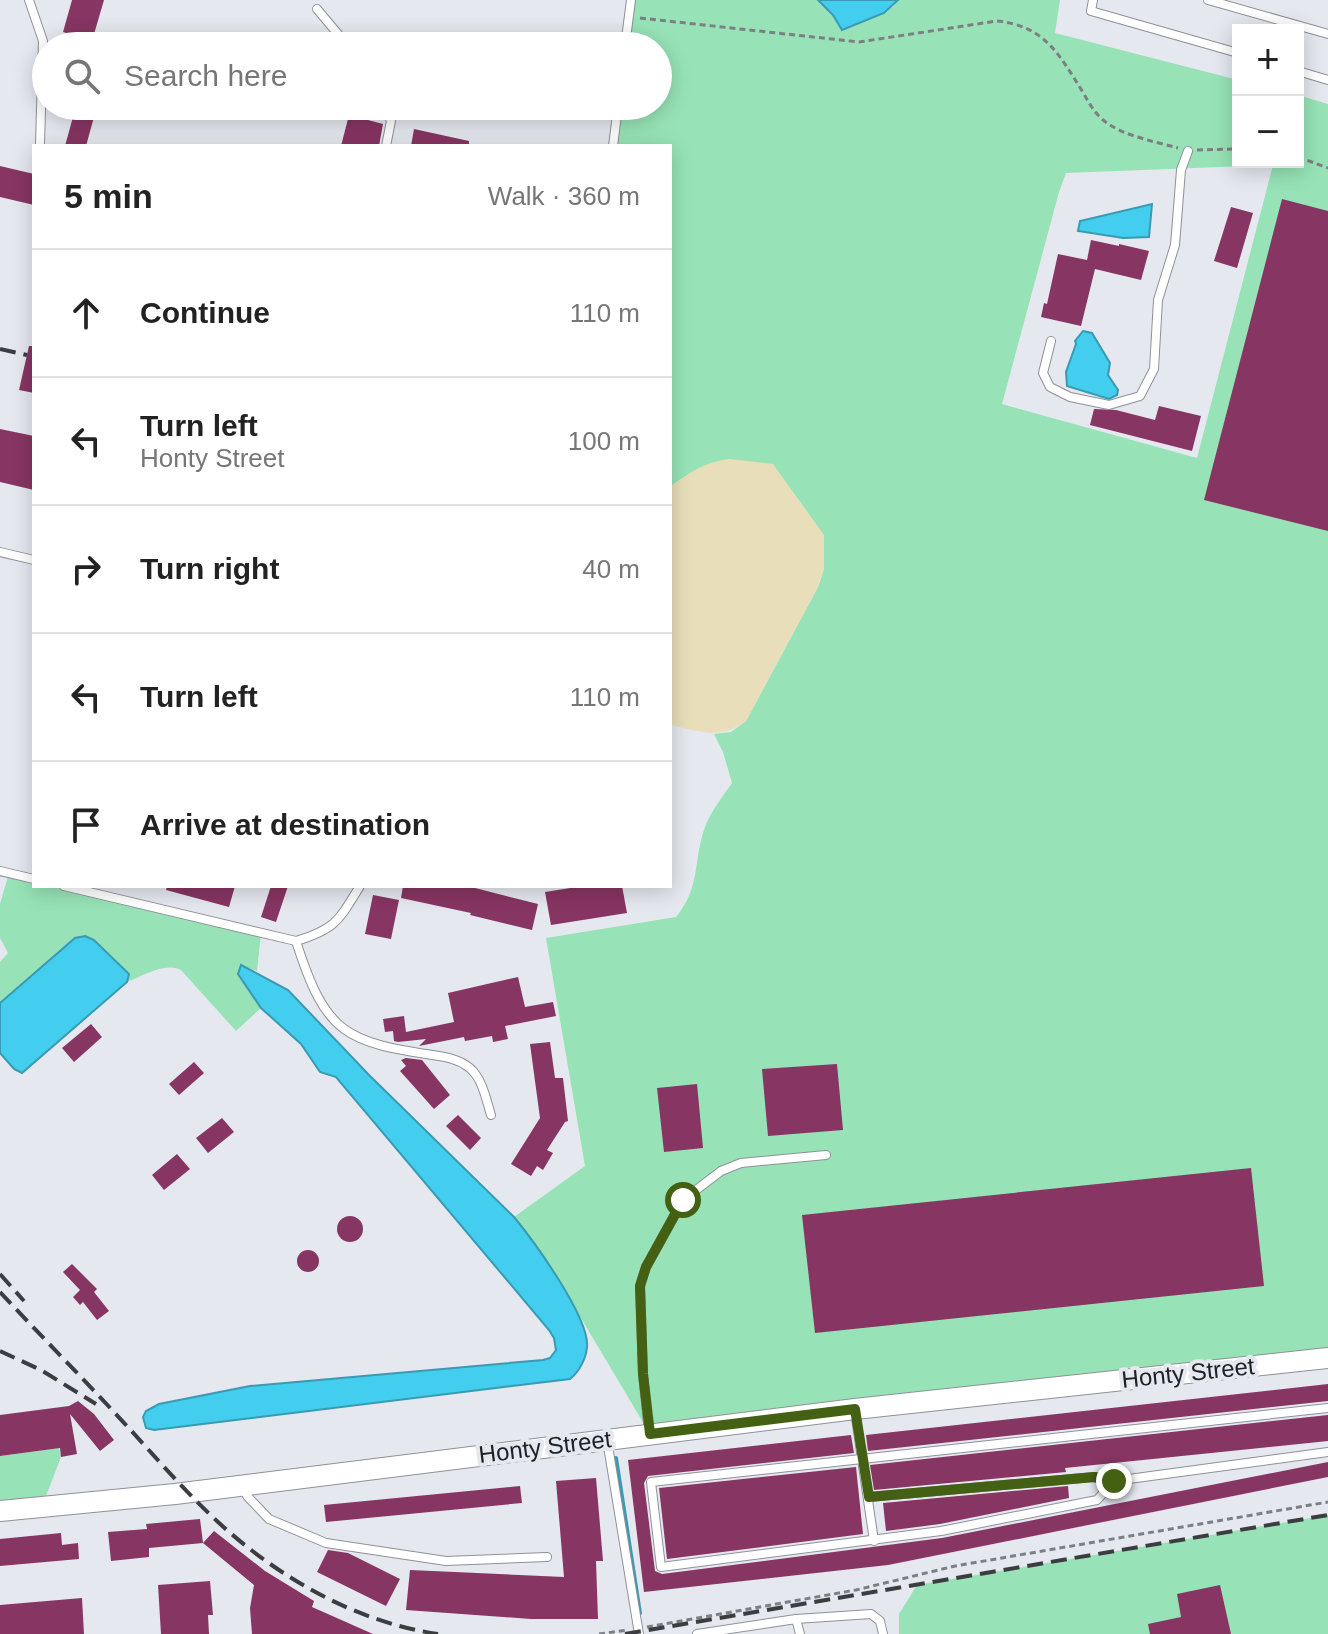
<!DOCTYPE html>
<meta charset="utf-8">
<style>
body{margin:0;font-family:Helvetica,sans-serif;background:#f6f6f6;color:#222}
.controls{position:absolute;right:24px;top:24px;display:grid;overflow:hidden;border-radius:0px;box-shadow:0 4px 20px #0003}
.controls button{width:72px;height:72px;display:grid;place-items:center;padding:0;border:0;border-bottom:2px solid #e0e0e0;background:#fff;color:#222;font:40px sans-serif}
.stop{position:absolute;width:24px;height:24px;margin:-18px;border:6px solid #446113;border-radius:50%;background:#fff}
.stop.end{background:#446113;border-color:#fff;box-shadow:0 2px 8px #0008}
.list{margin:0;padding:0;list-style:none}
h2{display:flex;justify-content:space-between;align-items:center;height:104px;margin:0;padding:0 32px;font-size:34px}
h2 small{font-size:26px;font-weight:400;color:#767676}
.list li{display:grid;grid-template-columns:52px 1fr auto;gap:24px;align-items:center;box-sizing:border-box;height:128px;padding:0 32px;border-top:2px solid #e0e0e0}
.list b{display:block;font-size:30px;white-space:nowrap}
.list p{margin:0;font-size:26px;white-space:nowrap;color:#767676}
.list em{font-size:26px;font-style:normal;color:#767676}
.icon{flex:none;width:44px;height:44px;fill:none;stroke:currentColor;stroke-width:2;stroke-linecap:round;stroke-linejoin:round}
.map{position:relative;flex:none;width:1328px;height:1634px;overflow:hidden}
.search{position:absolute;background:#fff;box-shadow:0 4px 20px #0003;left:32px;top:32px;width:640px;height:88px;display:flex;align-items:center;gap:20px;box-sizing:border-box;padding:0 28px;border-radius:44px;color:#767676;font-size:30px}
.panel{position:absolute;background:#fff;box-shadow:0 4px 20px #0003;left:32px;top:144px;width:640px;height:744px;border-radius:0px}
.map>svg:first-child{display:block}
.green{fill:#97e3b7;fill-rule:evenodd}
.sand{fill:#e8deb9}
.water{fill:#43cdee;stroke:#399ab2;stroke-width:2}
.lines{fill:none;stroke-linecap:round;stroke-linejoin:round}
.stream{stroke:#399ab2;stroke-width:4}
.building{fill:#873562}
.service-casing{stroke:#8e9197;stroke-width:10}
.tertiary-casing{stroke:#8e9197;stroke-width:22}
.path{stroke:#7d7f84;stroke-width:3;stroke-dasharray:6 4;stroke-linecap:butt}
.service{stroke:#fff;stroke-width:8}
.tertiary{stroke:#fff;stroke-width:20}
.rail{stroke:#3c3d41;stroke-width:4;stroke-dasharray:16 8;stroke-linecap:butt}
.route{stroke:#446113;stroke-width:10}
.labels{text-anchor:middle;stroke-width:8;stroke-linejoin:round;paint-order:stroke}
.street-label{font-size:24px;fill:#212225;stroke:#e5e8ef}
</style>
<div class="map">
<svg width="1328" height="1634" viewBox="0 0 1328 1634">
<rect width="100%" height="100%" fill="#e5e8ef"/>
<g class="green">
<path d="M 631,0 L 818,0 L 833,15 L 893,7 L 898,0 L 1060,0 L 1055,33 L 1238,80 L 1238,162 L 1298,162 L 1298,95 L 1328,104 L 1328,1358 L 650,1434 L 547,1261 L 514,1217 L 585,1166 L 546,938 L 676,917 C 701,887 693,860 705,827 C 711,811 723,796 732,783 L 723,752 L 714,734 L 731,732 L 746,721 L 818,587 L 824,569 L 745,461 C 715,457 693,470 670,487 L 670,146 L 613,146 L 618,106 L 658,106 L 658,46 L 625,46 ZM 1273,165 L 1197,458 L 1002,404 L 1059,192 L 1066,173 Z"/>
<path d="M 9,873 L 34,879 L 34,886 L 64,886 L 261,933 L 257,971 L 241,965 L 238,974 L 261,1008 L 236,1031 L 181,970 C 165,962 143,976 127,982 L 129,974 L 85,936 L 75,938 L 0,1003 L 0,962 L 8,953 L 0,938 L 0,904 Z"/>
<path d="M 59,1448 L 61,1457 L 46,1496 L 0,1501 L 0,1456 Z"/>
<path d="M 1328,1515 L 1328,1634 L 899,1634 L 899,1614 L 917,1585 Z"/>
</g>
<path class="sand" d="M 729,459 L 773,464 L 824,535 L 824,569 L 818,587 L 746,721 C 718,741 701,731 670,725 L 670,487 C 690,472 705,462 729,459 Z"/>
<g class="water">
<path d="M 818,0 L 898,0 L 884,13 L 842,30 L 833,15 Z"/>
<path d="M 1152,204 L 1149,237 L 1123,238 L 1078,231 L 1080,221 Z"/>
<path d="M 1083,331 L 1092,333 L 1110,363 L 1108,375 L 1118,390 L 1117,395 L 1109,399 L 1067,386 L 1066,372 L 1076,344 L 1075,341 Z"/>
<path d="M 85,936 L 94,940 L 129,974 L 127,982 L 22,1073 L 14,1069 L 0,1053 L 0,1003 L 75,938 Z"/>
<path d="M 241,965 L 288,990 L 369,1075 L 514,1217 C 533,1240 590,1318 587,1347 C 586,1359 579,1372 570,1379 L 154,1430 L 146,1428 L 143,1417 L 146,1411 L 159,1404 L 250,1386 L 543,1360 L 550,1358 L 556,1350 L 554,1338 L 549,1330 L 336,1077 L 320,1072 L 301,1044 L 261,1008 L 238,974 Z"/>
</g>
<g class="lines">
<path class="stream" d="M 616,1458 L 640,1613"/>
</g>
<g class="building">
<path d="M 72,0 L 104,0 L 92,41 L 63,32 Z"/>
<path d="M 76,106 L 97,106 L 86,146 L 65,146 Z"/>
<path d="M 349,115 L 383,124 L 379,146 L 341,146 Z"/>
<path d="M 414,129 L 469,141 L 469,146 L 411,146 Z"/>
<path d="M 0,166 L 34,174 L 34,205 L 0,197 Z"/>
<path d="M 1282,199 L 1328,211 L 1328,531 L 1204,500 Z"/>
<path d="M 1231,207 L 1253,213 L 1237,268 L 1214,261 Z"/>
<path d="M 1091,240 L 1119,246 L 1119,244 L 1149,251 L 1141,280 L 1095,269 L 1081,326 L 1041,317 L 1044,303 L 1047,304 L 1058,254 L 1087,260 Z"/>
<path d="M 29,346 L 34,346 L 34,393 L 19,390 Z"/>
<path d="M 1159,406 L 1201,416 L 1192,451 L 1090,425 L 1094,409 L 1116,410 L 1155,420 Z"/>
<path d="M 0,429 L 34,436 L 34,490 L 0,482 Z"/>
<path d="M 167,886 L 235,886 L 229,907 L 166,890 Z"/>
<path d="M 271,886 L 288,886 L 276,922 L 261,917 Z"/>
<path d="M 403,886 L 476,886 L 475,888 L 538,904 L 532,930 L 470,915 L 471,913 L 401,898 Z"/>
<path d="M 583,886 L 622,886 L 627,913 L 551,925 L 545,892 Z"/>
<path d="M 373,895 L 399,900 L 391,939 L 365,934 Z"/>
<path d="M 518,977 L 525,1007 L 553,1002 L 556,1016 L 505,1026 L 508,1039 L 493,1042 L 492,1036 L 465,1041 L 464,1037 L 419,1046 L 426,1039 L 398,1042 L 394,1041 L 393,1031 L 385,1032 L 383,1019 L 404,1016 L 406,1032 L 454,1022 L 448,993 Z"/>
<path d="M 91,1024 L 102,1037 L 74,1062 L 62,1048 Z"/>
<path d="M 550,1042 L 555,1078 L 563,1078 L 568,1121 L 565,1122 L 547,1150 L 553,1153 L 543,1170 L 537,1166 L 531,1176 L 511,1164 L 540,1118 L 530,1044 Z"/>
<path d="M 406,1058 L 422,1060 L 450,1095 L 434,1109 L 400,1071 L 406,1066 L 401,1060 Z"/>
<path d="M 194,1062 L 204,1073 L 179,1095 L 169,1084 Z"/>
<path d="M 837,1064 L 843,1130 L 768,1136 L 762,1069 Z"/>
<path d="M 697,1084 L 703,1148 L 664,1152 L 657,1088 Z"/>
<path d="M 458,1115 L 481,1138 L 470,1150 L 446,1126 Z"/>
<path d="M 222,1118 L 234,1132 L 208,1153 L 196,1138 Z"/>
<path d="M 177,1154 L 190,1169 L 164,1190 L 152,1175 Z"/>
<path d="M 1251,1168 L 1264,1286 L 815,1333 L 802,1215 Z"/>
<circle cx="350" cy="1229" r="13"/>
<circle cx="308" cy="1261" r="11"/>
<path d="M 72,1264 L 97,1289 L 94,1292 L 109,1311 L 97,1320 L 83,1302 L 80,1305 L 73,1297 L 80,1290 L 63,1272 Z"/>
<path d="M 1328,1384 L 1328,1401 L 868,1451 L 866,1435 Z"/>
<path d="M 78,1401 L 94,1414 L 114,1440 L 100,1451 L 70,1414 L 77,1454 L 61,1457 L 60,1448 L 0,1456 L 0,1415 L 69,1406 Z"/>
<path d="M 1328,1415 L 1328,1441 L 1065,1468 L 1066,1472 L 874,1490 L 870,1465 Z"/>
<path d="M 851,1435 L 854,1453 L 648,1476 L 644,1483 L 655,1571 L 662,1574 L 942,1538 L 1328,1462 L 1328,1477 L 888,1565 L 644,1592 L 628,1460 Z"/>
<path d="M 856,1467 L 863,1534 L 667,1559 L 659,1488 Z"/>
<path d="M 596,1478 L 603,1561 L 596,1561 L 598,1619 L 531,1619 L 406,1610 L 410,1570 L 564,1577 L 556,1481 Z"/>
<path d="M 520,1486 L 522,1503 L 326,1522 L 324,1505 Z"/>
<path d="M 1068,1486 L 1069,1498 L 940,1524 L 886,1531 L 883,1503 Z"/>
<path d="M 200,1519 L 203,1543 L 149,1548 L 149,1557 L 111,1561 L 108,1532 L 147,1529 L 146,1524 Z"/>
<path d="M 214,1531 L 265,1571 L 314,1601 L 312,1607 L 373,1634 L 252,1634 L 250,1608 L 254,1585 L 203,1543 Z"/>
<path d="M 61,1533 L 62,1545 L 78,1543 L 79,1559 L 0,1566 L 0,1539 Z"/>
<path d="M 328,1550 L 348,1553 L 400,1579 L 386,1606 L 317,1572 Z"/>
<path d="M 210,1581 L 213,1615 L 208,1615 L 209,1634 L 161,1634 L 158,1585 Z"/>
<path d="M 1220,1585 L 1231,1634 L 1150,1634 L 1148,1624 L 1181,1617 L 1177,1594 Z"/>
<path d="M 82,1598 L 84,1634 L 0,1634 L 0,1605 Z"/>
</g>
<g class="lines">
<defs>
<g id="service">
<path d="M 29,0 L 43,41 L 40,144"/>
<path d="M 1093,0 L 1091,11 L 1238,53"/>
<path d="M 1208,0 L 1328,34"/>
<path d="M 317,9 L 348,46"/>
<path d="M 625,46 L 631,0"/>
<path d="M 1298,71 L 1328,80"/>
<path d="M 384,106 L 391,121 L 386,146"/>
<path d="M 613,146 L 618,106"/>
<path d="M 1051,341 L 1043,373 L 1050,387 L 1070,397 L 1109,405 L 1140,396 L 1154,369 L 1158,300 L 1175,245 L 1181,170 L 1188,151"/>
<path d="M 0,552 L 34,560"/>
<path d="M 0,871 L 34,879"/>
<path d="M 64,886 L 296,941 C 336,929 339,920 360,886"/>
<path d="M 296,941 C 326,1035 345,1042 439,1056 C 452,1058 468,1063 476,1075 C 484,1085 487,1103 491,1115"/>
<path d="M 855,1411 L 874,1541"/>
<path d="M 649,1433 L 643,1374 L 640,1286 L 646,1267 L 683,1200 L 721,1171 L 741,1163 L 826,1155"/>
<path d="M 607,1440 L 639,1634"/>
<path d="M 1114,1481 L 1097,1500 L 941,1531 L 661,1567 L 651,1482 L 1328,1408"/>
<path d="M 241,1486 L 248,1497 L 269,1519 L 326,1543 L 446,1561 L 547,1557"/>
<path d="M 869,1497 L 1094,1477 L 1114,1481 L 1328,1452"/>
<path d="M 796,1619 L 871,1614 L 880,1621 L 883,1634"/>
<path d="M 697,1634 L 796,1619 L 800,1634"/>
</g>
<path id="tertiary" d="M 0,1511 L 175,1494 L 855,1409 L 1328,1358"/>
</defs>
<use href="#service" class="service-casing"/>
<use href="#tertiary" class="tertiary-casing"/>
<g class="path">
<path d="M 640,18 L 859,42 L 997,21 C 1046,26 1060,56 1084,94 C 1089,103 1094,112 1102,119 C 1121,136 1154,141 1178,148"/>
<path d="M 1197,150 L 1238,149"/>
<path d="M 1298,157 L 1328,168"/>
<path d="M 647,1627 L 856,1590 L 955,1566 L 1328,1502"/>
<path d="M 599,1634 L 628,1630"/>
</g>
<use href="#service" class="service"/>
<use href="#tertiary" class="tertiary"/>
<g class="rail">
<path d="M 0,349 L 27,355"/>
<path d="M 0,1274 L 24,1301"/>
<path d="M 0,1292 C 37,1332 76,1371 113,1411 C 148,1448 181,1488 218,1522 C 279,1578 356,1622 438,1634"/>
<path d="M 0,1351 L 41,1370 L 96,1404"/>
<path d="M 625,1634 L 1328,1515"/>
</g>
</g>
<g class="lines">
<path class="route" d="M 683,1200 L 646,1267 L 640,1286 L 643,1374 L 650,1434 L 855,1409 L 869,1497 L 1094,1477 L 1114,1481"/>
</g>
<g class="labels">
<g class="street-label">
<text transform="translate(1188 1373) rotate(-6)" y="8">Honty Street</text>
<text transform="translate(545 1447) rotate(-7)" y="8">Honty Street</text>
</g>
</g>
</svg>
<div class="controls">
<button>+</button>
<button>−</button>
</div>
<div class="stop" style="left:683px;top:1200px"></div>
<div class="stop end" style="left:1114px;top:1481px"></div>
<div class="search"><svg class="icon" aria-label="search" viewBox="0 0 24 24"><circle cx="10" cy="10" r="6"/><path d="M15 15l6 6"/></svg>Search here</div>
<section class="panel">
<h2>5 min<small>Walk · 360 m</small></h2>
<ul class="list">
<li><svg class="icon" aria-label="ahead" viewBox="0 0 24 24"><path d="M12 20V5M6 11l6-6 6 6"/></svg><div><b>Continue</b></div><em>110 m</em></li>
<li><svg class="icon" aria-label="left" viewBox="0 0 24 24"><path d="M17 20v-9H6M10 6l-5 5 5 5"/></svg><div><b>Turn left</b><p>Honty Street</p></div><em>100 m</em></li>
<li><svg class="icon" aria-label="right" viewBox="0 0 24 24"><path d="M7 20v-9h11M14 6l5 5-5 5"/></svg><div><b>Turn right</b></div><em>40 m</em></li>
<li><svg class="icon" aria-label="left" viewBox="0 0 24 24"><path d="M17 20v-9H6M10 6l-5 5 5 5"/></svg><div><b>Turn left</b></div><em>110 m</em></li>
<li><svg class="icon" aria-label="arrive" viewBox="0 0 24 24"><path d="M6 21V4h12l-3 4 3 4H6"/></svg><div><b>Arrive at destination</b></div></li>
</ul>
</section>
</div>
